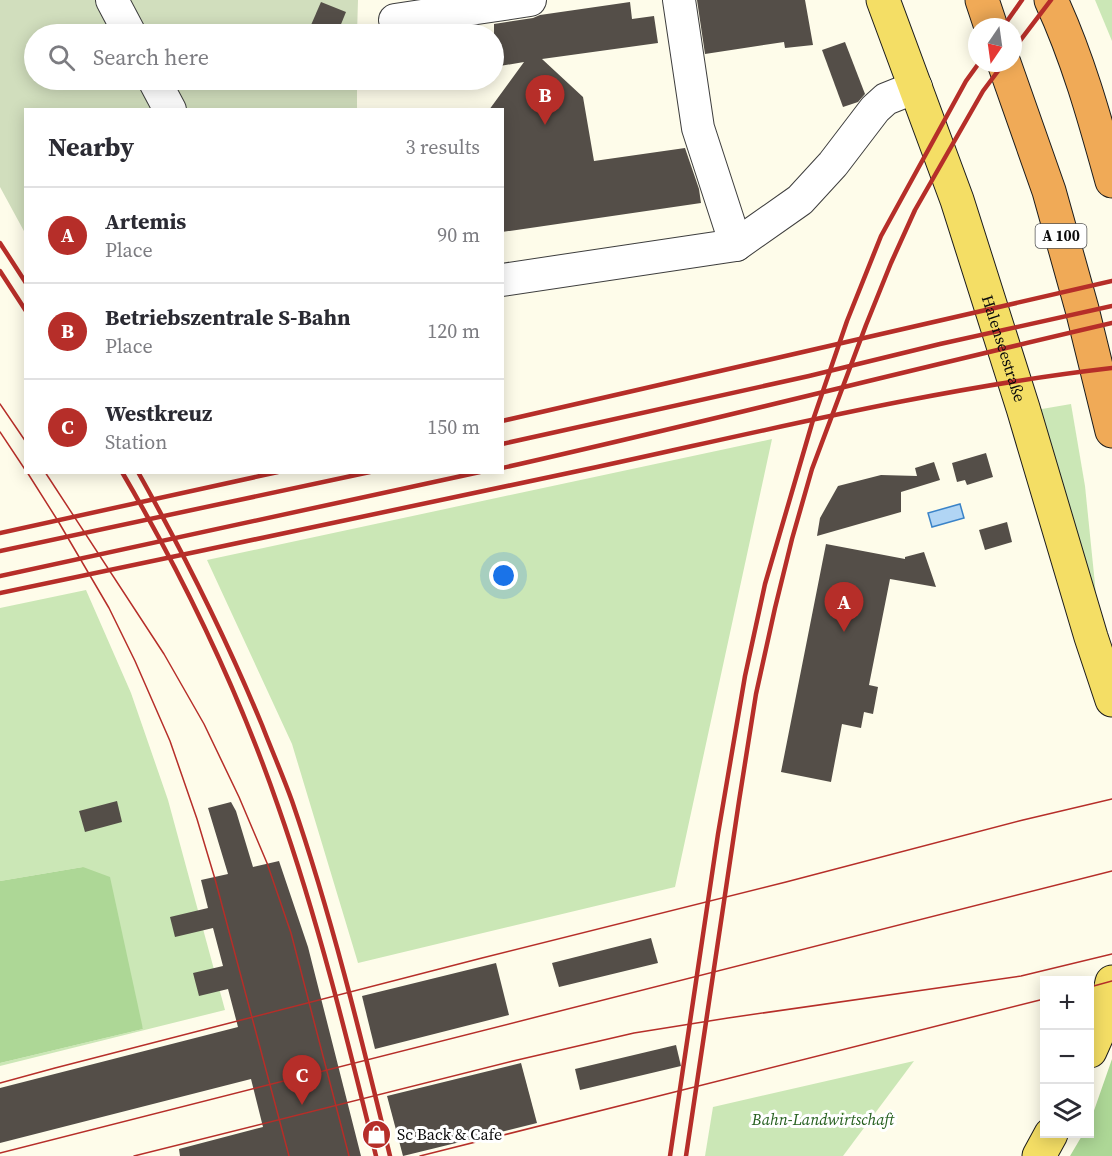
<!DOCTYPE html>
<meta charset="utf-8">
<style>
body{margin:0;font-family:"Source Serif 4",serif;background:#f7f7f7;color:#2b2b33}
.controls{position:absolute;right:18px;bottom:18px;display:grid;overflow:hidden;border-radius:0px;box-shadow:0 3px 15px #0003}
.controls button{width:54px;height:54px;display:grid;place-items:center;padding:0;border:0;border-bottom:2px solid #e1e1e2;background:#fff;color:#2b2b33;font:30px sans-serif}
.compass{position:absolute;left:968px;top:18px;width:54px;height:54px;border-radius:50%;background:#fff;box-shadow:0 3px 15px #0003;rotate:193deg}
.you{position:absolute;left:504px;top:576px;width:21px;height:21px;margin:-15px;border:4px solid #fff;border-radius:50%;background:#1a73e8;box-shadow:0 0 0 9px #1a73e833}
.badge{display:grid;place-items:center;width:39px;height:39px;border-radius:50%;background:#b62e29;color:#fff;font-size:20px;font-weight:700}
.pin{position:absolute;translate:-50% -50px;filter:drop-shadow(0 2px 3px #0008)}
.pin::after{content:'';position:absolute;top:32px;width:21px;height:18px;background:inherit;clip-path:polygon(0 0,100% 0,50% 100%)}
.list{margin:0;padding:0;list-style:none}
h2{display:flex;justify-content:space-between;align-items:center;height:78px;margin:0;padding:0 24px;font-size:26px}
h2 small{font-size:20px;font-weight:400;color:#7c7c81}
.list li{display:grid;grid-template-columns:39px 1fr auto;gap:18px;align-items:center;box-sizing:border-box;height:96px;padding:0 24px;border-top:2px solid #e1e1e2}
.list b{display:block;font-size:22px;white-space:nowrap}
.list p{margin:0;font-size:20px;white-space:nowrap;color:#7c7c81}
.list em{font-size:20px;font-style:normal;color:#7c7c81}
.icon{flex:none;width:33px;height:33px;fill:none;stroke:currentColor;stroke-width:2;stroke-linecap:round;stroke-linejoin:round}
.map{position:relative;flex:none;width:1112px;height:1156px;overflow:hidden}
.search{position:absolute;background:#fff;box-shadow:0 3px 15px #0003;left:24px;top:24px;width:480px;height:66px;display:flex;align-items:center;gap:15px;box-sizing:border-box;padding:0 21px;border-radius:33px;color:#7c7c81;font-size:22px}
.panel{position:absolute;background:#fff;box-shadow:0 3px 15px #0003;left:24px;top:108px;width:480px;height:366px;border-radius:0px}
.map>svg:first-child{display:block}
.green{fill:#cbe7b6}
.forest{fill:#add796}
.cemetery{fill:#d1debd}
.water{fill:#b1d5f4;stroke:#3a83c8;stroke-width:1.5}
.building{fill:#544e48}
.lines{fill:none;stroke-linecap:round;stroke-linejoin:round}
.minor-casing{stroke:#3e3e3e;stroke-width:34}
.major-casing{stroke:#1c1c1c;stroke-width:35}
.highway-casing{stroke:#1c1c1c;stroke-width:35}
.minor{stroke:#fff;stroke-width:32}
.major{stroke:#f4de65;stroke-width:33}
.highway{stroke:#f0aa57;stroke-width:33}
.tram{stroke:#b62e29;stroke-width:1.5}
.rail{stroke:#b62e29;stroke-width:4.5}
.labels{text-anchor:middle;stroke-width:6;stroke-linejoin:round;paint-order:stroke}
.shield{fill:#fff;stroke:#545454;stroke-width:1.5}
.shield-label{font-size:15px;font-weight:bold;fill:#0b0b0b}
.street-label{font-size:16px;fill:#0b0b0b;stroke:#fff}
.park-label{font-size:16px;font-style:italic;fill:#26601f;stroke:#fff}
.poi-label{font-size:16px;fill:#0b0b0b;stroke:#fff;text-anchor:start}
</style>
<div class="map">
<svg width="1112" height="1156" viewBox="0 0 1112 1156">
<rect width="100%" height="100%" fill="#fefcea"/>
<g class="green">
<path d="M 1095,0 L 1112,0 L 1112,41 Z"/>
<path d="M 1071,404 L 1085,486 L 1097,604 L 1036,410 Z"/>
<path d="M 772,439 L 675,887 L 358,963 L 292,744 L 207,560 Z"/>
<path d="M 86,590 L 131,693 L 168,800 L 225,1010 L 0,1066 L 0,1063 L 143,1029 L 83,867 L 0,881 L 0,608 Z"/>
<path d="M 914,1061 L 843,1156 L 705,1156 L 713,1107 Z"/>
</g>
<g class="forest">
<path d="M 83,867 L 110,877 L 143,1029 L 0,1063 L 0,881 Z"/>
<path d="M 1112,1059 L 1112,1156 L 1070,1156 L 1083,1134 L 1090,1134 L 1090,1122 Z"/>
</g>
<path class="cemetery" d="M 0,0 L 358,0 L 357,34 L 34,34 L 34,80 L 357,80 L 357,109 L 26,110 L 25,233 L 0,187 Z"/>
<path class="water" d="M 960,504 L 964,518 L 932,527 L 928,513 Z"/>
<g class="building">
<path d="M 697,0 L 805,0 L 813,45 L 785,48 L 784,42 L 705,54 Z"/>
<path d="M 321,2 L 346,12 L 337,34 L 333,34 L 311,25 Z"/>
<path d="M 630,2 L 632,19 L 654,16 L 658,43 L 542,59 L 583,97 L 594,161 L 685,148 L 699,189 L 701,203 L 502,232 L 502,110 L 489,110 L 524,62 L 494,67 L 494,24 L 533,18 L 540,15 Z"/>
<path d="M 845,42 L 865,94 L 858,102 L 843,107 L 822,50 Z"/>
<path d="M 986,453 L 993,477 L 967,485 L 965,480 L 957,482 L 952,463 Z"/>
<path d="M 934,462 L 940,480 L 901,492 L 901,512 L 817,536 L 820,518 L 838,486 L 881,475 L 917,476 L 915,468 Z"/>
<path d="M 1007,522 L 1012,542 L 985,550 L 979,530 Z"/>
<path d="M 826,544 L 905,559 L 905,557 L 924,552 L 936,587 L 890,579 L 869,685 L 878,687 L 873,714 L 864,712 L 861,728 L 842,724 L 831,782 L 781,772 Z"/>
<path d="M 117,801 L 122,822 L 85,832 L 79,811 Z"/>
<path d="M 231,802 L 236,811 L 253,867 L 279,861 L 308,947 L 361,1156 L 180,1156 L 179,1149 L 263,1127 L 251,1079 L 0,1143 L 0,1088 L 238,1027 L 228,989 L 199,996 L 193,973 L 223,966 L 213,928 L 175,937 L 170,917 L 208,908 L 201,880 L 228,874 L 208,808 Z"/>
<path d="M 651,938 L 658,963 L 559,987 L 552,963 Z"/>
<path d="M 496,963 L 509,1015 L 375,1049 L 362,996 Z"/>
<path d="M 676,1045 L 681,1066 L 580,1090 L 575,1069 Z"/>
<path d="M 521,1063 L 537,1123 L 403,1156 L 387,1096 Z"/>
</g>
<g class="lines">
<defs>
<g id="minor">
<path d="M 112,0 L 130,34"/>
<path d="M 679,0 L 698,128 L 736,245"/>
<path d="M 395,20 L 530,0"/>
<path d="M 154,80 L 170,110"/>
<path d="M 502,280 L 736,245 L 800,200 L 833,164 L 875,109 L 886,99 L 916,87"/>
</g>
<g id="major">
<path id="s1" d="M 883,0 L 957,200 L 1023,408 L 1091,637 L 1112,700"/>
<path d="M 1090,1051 L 1103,1022 L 1112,982"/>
<path d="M 1039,1156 L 1051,1134"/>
</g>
<g id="highway">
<path d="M 982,0 L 991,27"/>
<path d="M 1051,0 C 1078,58 1095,120 1112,181"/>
<path d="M 1004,63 L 1049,191 L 1082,309 L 1112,431"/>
</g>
</defs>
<use href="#minor" class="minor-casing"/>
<use href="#major" class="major-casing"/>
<use href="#highway" class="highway-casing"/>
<use href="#minor" class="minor"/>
<use href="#major" class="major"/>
<use href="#highway" class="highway"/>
<g class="tram">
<path d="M 0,404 L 26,442"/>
<path d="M 0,432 L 26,471"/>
<path d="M 27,472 L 58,521 L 109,608 L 135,661 L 170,741 L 197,819 L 215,879 L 289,1156"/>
<path d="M 45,472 L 164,654 L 204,724 L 239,797 L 267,863 L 291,933 L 349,1156"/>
<path d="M 1090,987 L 1112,981"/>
<path d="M 0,1083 L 55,1068 L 482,958 L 786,882 L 1023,820 L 1112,799"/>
<path d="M 0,1153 L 1112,871"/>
<path d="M 134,1156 L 513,1061 L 634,1033 L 728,1018 L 1021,976 L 1112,954"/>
<path d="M 420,1156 L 1044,999"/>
</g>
<g class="rail">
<path d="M 1003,27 L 1022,0"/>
<path d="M 1013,50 L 1051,0"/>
<path d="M 0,243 L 26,283"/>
<path d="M 0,271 L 26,311"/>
<path d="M 502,421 L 1112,281"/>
<path d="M 502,444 L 809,376 L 940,344 L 1112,306"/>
<path d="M 502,468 C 706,422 909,370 1112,323"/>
<path d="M 122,472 C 184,578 238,690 278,806 C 318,920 347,1038 376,1156"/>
<path d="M 138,472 C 184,554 226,638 262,725 C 272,751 283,776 292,801 C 332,917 361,1037 390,1156"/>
<path d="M 0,533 L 278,472"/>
<path d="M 0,551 L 370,472"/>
<path d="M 0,576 L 480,472"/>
<path d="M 0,593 C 199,551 398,510 597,467 C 768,430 938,388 1112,368"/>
<path d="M 670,1156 L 718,834 L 745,676 L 765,584 L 813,420 L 847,321 L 881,236 L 966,81 L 979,63"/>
<path d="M 686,1156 L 739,801 L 756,694 L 775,608 L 792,539 L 812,469 L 866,325 L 891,263 L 915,210 L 983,91 L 1004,63"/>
</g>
</g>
<defs>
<symbol id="shop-disc" viewBox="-11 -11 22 22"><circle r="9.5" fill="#b62e29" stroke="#fff"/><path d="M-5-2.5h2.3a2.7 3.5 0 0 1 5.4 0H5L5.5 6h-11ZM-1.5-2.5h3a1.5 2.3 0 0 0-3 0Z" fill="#fff"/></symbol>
</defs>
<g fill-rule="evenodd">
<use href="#shop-disc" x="360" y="1118" width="33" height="33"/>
</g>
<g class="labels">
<rect class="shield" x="1035.5" y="224" width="51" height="24" rx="4.5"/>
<g class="shield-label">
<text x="1061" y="241">A 100</text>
</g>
<g class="street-label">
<text dy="6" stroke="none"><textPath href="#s1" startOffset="369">Halenseestraße</textPath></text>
</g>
<g class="park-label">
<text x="823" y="1125">Bahn-Landwirtschaft</text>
</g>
<g class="poi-label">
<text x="397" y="1140">Sc Back &amp; Cafe</text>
</g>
</g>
</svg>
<div class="controls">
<button>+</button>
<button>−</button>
<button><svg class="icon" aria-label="layers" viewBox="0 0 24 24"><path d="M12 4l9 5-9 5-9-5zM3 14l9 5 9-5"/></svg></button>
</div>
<svg class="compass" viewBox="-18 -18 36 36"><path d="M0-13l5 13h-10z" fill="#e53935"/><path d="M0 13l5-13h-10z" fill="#7c7c81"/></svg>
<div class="you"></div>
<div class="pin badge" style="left:844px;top:632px">A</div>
<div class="pin badge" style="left:545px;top:125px">B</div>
<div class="pin badge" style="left:302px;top:1105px">C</div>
<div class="search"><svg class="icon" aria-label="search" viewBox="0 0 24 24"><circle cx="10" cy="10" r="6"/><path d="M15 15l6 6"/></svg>Search here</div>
<section class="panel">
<h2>Nearby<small>3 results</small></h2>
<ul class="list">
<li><span class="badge">A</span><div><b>Artemis</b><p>Place</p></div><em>90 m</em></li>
<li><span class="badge">B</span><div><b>Betriebszentrale S-Bahn</b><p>Place</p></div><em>120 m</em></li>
<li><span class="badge">C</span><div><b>Westkreuz</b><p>Station</p></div><em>150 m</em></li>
</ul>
</section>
</div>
